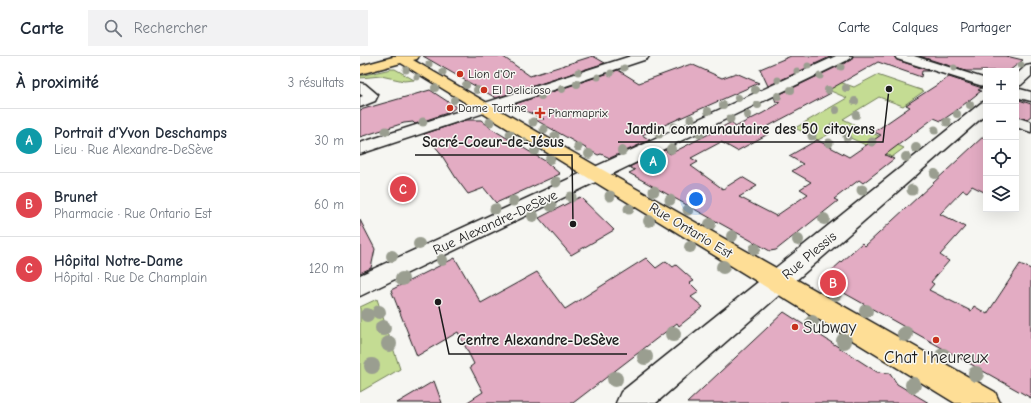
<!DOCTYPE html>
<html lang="fr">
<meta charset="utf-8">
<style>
body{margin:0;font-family:"Comic Neue",sans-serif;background:#f2f2f3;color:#1f2937}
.controls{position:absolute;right:12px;top:12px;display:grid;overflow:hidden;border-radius:0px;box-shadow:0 4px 16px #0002}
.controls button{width:36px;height:36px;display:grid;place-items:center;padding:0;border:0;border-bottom:1px solid #e0e1e3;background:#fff;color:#1f2937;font:20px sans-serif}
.you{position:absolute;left:336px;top:143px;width:14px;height:14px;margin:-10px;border:3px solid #fff;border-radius:50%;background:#1a73e8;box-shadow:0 0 0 6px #1a73e833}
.badge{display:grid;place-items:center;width:26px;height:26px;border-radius:50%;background:#b45309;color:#fff;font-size:13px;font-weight:700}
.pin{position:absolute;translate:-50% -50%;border:2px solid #fff;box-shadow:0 1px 4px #0006}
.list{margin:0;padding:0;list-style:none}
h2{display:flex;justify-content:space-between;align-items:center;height:52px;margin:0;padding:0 16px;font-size:17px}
h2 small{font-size:13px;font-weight:400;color:#747a83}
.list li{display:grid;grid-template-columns:26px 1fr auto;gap:12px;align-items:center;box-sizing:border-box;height:64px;padding:0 16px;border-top:1px solid #e0e1e3}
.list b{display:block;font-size:15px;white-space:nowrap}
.list p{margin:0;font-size:13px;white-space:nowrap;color:#747a83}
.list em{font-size:13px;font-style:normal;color:#747a83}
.icon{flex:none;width:22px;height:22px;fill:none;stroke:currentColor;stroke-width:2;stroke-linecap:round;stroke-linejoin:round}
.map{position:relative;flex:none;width:671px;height:347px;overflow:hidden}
header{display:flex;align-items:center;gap:24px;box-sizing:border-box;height:56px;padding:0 20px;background:#fff;border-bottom:1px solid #e0e1e3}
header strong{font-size:19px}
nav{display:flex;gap:22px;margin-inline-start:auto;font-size:14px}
.search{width:280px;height:36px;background:#f2f2f3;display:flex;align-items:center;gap:10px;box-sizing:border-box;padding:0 14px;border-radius:0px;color:#747a83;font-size:15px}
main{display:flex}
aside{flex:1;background:#fff}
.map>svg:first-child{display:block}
.green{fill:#c4dc93;stroke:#707c58}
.building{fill:#e3acc3;stroke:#1c1c1c}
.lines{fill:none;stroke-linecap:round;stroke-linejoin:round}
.minor-casing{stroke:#1c1c1c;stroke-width:3}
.major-casing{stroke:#1c1c1c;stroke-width:3}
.minor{fill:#f6f6f2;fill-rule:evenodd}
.major{fill:#fede96;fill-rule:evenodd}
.tree{fill:#9a9e90}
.poi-dot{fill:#c8321e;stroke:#f6f6f2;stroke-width:1.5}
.labels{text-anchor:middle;stroke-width:3;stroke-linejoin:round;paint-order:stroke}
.far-poi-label{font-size:12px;fill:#1c1c1c;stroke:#f6f6f2;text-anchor:start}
.street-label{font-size:14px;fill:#1c1c1c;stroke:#f6f6f2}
.near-poi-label{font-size:17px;fill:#1c1c1c;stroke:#f6f6f2;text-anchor:start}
.leader{fill:none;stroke:#1c1c1c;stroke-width:1.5}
.callout-dot{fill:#1c1c1c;stroke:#f6f6f2;stroke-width:1.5}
.callout-label{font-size:15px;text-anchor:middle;font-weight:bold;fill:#1c1c1c;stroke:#f6f6f2;stroke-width:3;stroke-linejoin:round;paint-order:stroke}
</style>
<header>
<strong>Carte</strong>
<div class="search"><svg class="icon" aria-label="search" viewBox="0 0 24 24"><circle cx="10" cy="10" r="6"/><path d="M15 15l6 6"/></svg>Rechercher</div>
<nav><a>Carte</a><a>Calques</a><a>Partager</a></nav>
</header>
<main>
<aside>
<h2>À proximité<small>3 résultats</small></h2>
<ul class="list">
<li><span class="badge" style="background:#0f9aa8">A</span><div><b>Portrait d’Yvon Deschamps</b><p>Lieu · Rue Alexandre-DeSève</p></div><em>30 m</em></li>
<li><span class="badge" style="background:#e0444e">B</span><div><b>Brunet</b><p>Pharmacie · Rue Ontario Est</p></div><em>60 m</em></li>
<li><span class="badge" style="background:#e0444e">C</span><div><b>Hôpital Notre-Dame</b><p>Hôpital · Rue De Champlain</p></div><em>120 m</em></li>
</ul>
</aside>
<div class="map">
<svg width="671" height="347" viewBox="0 0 671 347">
<rect width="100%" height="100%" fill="#f6f6f2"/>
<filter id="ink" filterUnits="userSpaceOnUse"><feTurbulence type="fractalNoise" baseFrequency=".025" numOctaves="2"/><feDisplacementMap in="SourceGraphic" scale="8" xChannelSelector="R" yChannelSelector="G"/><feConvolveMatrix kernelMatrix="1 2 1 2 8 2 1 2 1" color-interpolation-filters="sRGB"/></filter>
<g filter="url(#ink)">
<g class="green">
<path d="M 31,13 L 35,13 L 54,24 L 44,25 L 21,20 L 0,22 L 0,20 Z"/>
<path d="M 517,19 L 564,35 L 543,50 L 519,41 L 483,63 L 544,92 L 532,101 L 475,75 L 458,84 L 435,72 L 487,42 L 452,27 L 465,21 L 494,31 Z"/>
<path d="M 17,243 L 40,313 L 0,336 L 0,251 Z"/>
</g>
<g class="building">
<path d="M 63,0 L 142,0 L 170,20 L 233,0 L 245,7 L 136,42 Z"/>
<path d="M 431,0 L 472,0 L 408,30 L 400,13 Z"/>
<path d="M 493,0 L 534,0 L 537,4 L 570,15 L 562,15 L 561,21 L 518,6 L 467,35 L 471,37 L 401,74 L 408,78 L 377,95 L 361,86 L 331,102 L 338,106 L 331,110 L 363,133 L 382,121 L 397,130 L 379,141 L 416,160 L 448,138 L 440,133 L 451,126 L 432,115 L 443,108 L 429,100 L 457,84 L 489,101 L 521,79 L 514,76 L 550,51 L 546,49 L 589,21 L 622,32 L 618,34 L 621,35 L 593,57 L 581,65 L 574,62 L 525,99 L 534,103 L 503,127 L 499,124 L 474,143 L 478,145 L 416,194 L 410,195 L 269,117 L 275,114 L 269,111 L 305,94 L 310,98 L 372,66 L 375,71 L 403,57 L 420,47 L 416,46 L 414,41 L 491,4 Z"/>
<path d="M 559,0 L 646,0 L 663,4 L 649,15 L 606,15 Z"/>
<path d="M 331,8 L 362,22 L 376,17 L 399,27 L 282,79 L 290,84 L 250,102 L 241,98 L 238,99 L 174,63 L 184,63 L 152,49 L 258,14 L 279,27 Z"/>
<path d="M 70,34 L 96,51 L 90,56 L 55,68 L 53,66 L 44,67 L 0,81 L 0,54 Z"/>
<path d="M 656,43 L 671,48 L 671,60 L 667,63 L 656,60 Z"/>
<path d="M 106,64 L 121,64 L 132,73 L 185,105 L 200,118 L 136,147 L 124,132 L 108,138 L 96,122 L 79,95 L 64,78 Z"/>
<path d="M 626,78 L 626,137 L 612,130 L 607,136 L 603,134 L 580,158 L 605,171 L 580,199 L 589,205 L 571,226 L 574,228 L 569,234 L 611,255 L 614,250 L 627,258 L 660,208 L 671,213 L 671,342 L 461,224 L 502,187 L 505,190 Z"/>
<path d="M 220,141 L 254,174 L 211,199 L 179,162 Z"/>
<path d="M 0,164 L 15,193 L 11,212 L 0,217 Z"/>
<path d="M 95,202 L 121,247 L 177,216 L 205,253 L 286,202 L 296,212 L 306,205 L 313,211 L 316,209 L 334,225 L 330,227 L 339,236 L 331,241 L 343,251 L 319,270 L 317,267 L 213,347 L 106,347 L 123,336 L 110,311 L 114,308 L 98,276 L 57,300 L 31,234 Z"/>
<path d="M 424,256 L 517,316 L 530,317 L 537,328 L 569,347 L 327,347 Z"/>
<path d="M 74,325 L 82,347 L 37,347 Z"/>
</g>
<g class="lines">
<defs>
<g id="minor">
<path d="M 271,0 L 289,0 L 287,3 L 0,98 L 0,87 Z"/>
<path d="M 476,0 L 492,0 L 490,3 L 0,240 L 0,219 Z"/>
<path d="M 535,0 L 554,0 L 626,23 L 626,31 L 537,3 Z"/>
<path d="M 671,9 L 671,20 L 661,29 L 656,30 L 656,19 L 666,10 Z"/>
<path d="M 0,27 L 5,28 L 18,39 L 15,45 L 0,51 L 0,41 L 3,40 L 0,38 Z"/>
<path d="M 656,32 L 671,36 L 671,45 L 656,41 Z"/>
<path d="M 626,45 L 626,58 L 296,347 L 256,347 L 261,336 L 621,47 Z"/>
<path d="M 656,61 L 671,66 L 671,76 L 656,71 Z"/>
</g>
<path id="major" d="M 32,0 L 59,0 L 57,3 L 53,4 L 243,114 L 635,336 L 640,347 L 595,347 L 41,7 L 0,18 L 0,10 L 33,1 Z"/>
</defs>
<use href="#minor" class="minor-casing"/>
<use href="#major" class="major-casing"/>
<use href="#minor" class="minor"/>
<use href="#major" class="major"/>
</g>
<g class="tree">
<circle cx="69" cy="8" r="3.5"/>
<circle cx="661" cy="9" r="3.5"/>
<circle cx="448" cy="10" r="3.5"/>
<circle cx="481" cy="11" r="3.5"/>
<circle cx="264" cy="12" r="3.5"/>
<circle cx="594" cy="12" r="3.5"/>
<circle cx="46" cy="14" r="3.5"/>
<circle cx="437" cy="15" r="3.5"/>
<circle cx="83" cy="16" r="3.5"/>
<circle cx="218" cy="16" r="3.5"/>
<circle cx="251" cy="17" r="3.5"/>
<circle cx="460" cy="20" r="3.5"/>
<circle cx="57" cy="21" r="3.5"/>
<circle cx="238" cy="21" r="3.5"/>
<circle cx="418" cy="24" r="3.5"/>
<circle cx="217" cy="28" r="4"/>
<circle cx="106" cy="29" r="4"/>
<circle cx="75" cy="32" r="4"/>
<circle cx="486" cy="32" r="4"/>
<circle cx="202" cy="33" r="4"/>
<circle cx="117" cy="34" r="4"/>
<circle cx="395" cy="34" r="4"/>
<circle cx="431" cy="34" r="4"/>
<circle cx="468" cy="34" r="4"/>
<circle cx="181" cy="40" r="4"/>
<circle cx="418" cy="40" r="4"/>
<circle cx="378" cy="42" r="4"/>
<circle cx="94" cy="44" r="4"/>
<circle cx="495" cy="45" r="4"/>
<circle cx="363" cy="49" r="4"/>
<circle cx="398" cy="49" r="4"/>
<circle cx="610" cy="49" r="4"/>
<circle cx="476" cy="54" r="4"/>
<circle cx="348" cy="55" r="4"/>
<circle cx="597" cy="58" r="4"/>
<circle cx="387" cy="59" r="4"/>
<circle cx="496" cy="59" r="4"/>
<circle cx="331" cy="63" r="4.5"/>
<circle cx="370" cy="63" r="4.5"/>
<circle cx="63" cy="66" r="4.5"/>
<circle cx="130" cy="66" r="4.5"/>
<circle cx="173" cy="66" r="4.5"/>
<circle cx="587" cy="66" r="4.5"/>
<circle cx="314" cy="71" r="4.5"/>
<circle cx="473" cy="71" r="4.5"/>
<circle cx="184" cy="73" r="4.5"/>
<circle cx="575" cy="74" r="4.5"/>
<circle cx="26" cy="75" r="4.5"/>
<circle cx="150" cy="78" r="4.5"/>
<circle cx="299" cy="78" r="4.5"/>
<circle cx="340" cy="78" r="4.5"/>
<circle cx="195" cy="80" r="4.5"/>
<circle cx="452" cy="80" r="4.5"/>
<circle cx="487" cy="81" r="4.5"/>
<circle cx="163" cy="86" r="4.5"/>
<circle cx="512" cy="86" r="4.5"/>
<circle cx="469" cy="87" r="4.5"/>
<circle cx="218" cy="91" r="4.5"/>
<circle cx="556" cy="92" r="5"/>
<circle cx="311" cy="93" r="5"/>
<circle cx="175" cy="95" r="5"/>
<circle cx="262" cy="95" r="5"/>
<circle cx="229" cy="98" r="5"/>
<circle cx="546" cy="101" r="5"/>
<circle cx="190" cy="103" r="5"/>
<circle cx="286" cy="105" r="5"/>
<circle cx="575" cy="118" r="5"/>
<circle cx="196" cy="126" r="5.5"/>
<circle cx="502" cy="134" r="5.5"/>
<circle cx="552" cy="134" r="5.5"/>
<circle cx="294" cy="135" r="5.5"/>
<circle cx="250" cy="140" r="5.5"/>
<circle cx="211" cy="141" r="5.5"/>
<circle cx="310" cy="144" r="5.5"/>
<circle cx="153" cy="145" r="5.5"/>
<circle cx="191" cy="150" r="5.5"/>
<circle cx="135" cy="153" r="5.5"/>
<circle cx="269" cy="153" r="5.5"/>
<circle cx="328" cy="154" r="5.5"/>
<circle cx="173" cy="160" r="6"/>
<circle cx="464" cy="163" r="6"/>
<circle cx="289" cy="165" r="6"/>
<circle cx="350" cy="168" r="6"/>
<circle cx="372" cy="180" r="6"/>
<circle cx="438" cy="184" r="6"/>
<circle cx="59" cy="188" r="6"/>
<circle cx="330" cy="191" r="6"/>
<circle cx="395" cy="193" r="6"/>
<circle cx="32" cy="200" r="6"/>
<circle cx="82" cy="204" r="6"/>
<circle cx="363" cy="211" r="7"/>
<circle cx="42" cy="223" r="7"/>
<circle cx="475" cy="238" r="7"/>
<circle cx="506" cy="255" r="7"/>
<circle cx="19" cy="256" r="7"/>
<circle cx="7" cy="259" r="7"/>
<circle cx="452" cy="266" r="7"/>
<circle cx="23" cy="272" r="8"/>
<circle cx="313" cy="278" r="8"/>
<circle cx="545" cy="278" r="8"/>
<circle cx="484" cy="285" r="8"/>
<circle cx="29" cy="288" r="8"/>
<circle cx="583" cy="300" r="8"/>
<circle cx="285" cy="301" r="8"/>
<circle cx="12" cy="310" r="8"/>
<circle cx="616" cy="318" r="8"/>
<circle cx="255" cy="323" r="8"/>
<circle cx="553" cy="329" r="8"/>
</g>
</g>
<g class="poi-dot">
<circle cx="100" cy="18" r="4"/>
<circle cx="124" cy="34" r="4"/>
<circle cx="90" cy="52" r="4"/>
<path d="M178 51h4v4h4v4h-4v4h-4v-4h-4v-4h4z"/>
<circle cx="435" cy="271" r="4"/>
<circle cx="576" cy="284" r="4"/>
</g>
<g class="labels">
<g class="far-poi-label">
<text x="108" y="22">Lion d'Or</text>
<text x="132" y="38">El Delicioso</text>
<text x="98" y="56">Dame Tartine</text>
<text x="188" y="61">Pharmaprix</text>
</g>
<g class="street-label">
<text transform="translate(135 166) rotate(-25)" y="5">Rue Alexandre-DeSève</text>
<text transform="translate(331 174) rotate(31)" y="5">Rue Ontario Est</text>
<text transform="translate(449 199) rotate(-40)" y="5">Rue Plessis</text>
</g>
<g class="near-poi-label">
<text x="443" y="277">Subway</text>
<text x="576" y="307" text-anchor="middle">Chat l'heureux</text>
</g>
</g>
<path class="leader" d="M529 33L523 86H258M213 168L212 99H55M78 246L89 298H267"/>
<g class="callout-dot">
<circle cx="529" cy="33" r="4"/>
<circle cx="213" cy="168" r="4"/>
<circle cx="78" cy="246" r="4"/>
</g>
<g class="callout-label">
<text x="390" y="78">Jardin communautaire des 50 citoyens</text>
<text x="133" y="91">Sacré-Coeur-de-Jésus</text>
<text x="178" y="289">Centre Alexandre-DeSève</text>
</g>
</svg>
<div class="controls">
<button>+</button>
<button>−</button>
<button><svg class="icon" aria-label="locate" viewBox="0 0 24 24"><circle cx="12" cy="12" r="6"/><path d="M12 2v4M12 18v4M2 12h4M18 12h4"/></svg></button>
<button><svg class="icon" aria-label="layers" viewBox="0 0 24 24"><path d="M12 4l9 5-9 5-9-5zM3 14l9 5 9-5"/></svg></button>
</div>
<div class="you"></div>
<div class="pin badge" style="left:293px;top:105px;background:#0f9aa8">A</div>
<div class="pin badge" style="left:473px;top:227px;background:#e0444e">B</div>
<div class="pin badge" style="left:43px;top:133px;background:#e0444e">C</div>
</div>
</main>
